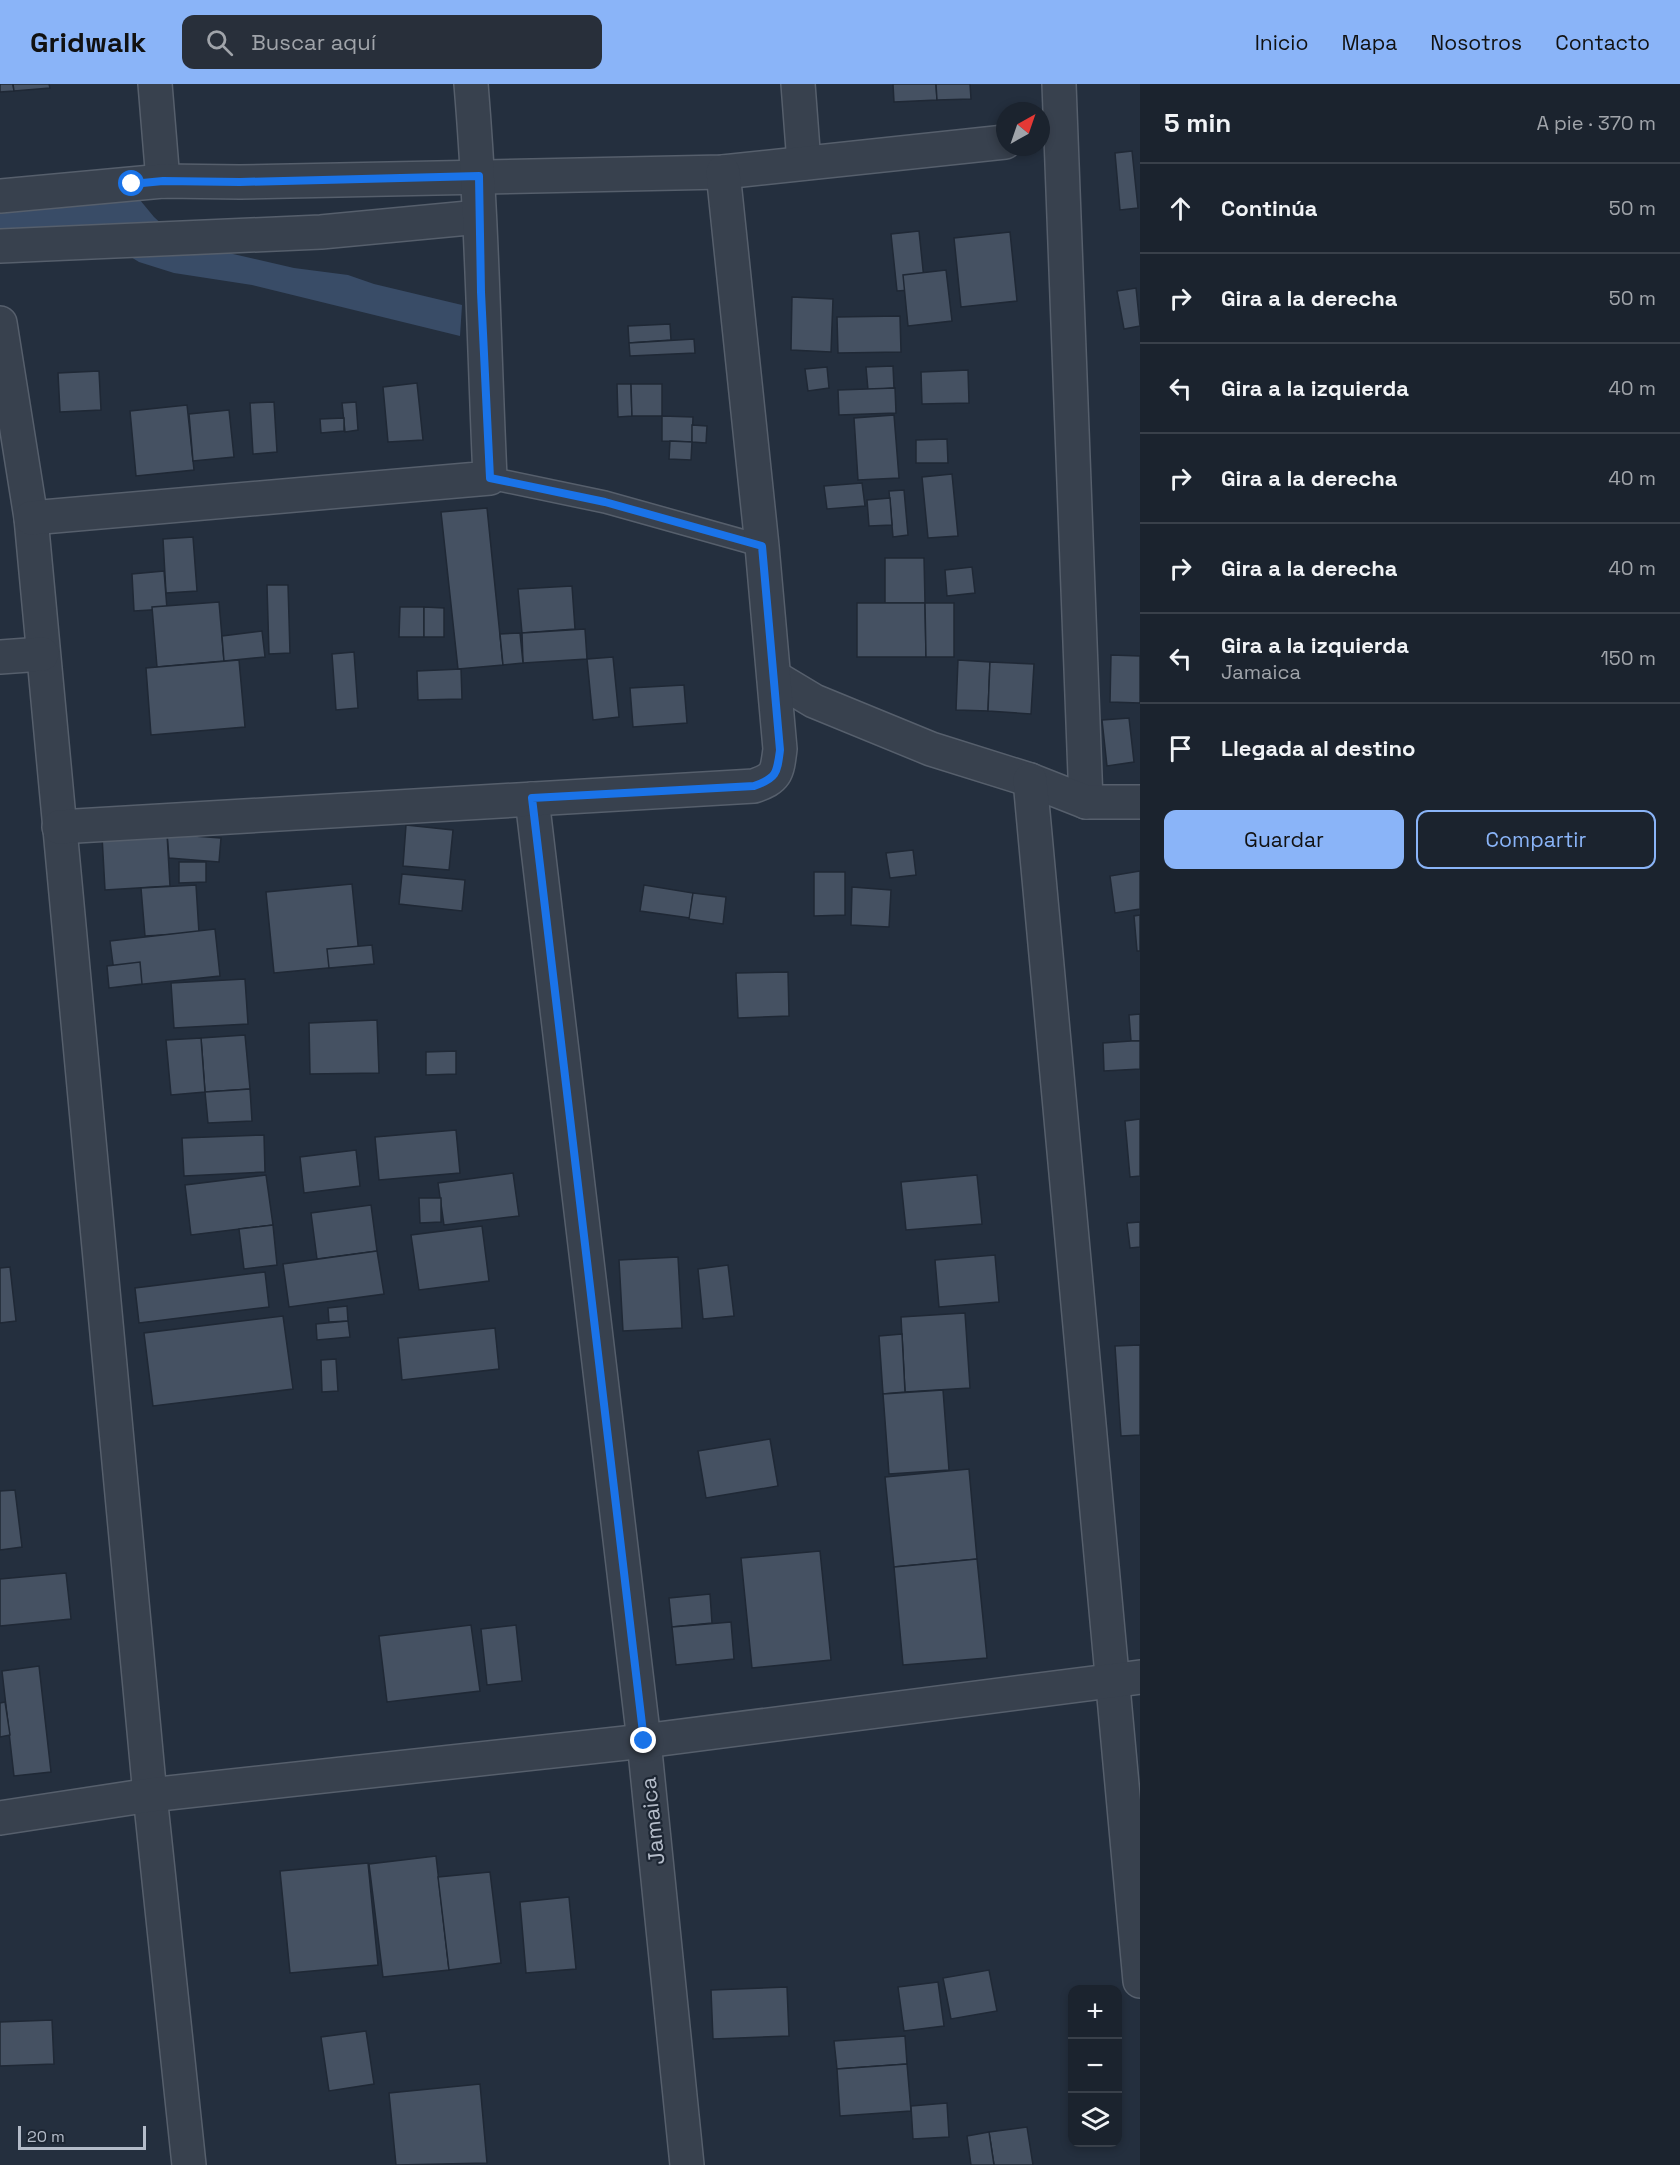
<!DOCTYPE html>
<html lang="es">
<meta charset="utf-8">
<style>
body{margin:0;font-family:"Space Grotesk",sans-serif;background:#282f3a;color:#f1f3f6}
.controls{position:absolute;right:18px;bottom:18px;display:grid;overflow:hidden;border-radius:12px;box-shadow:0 3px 9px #0003}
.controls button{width:54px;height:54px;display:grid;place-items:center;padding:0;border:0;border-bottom:2px solid #39404a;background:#1b232e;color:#f1f3f6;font:30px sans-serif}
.compass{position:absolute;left:996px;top:18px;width:54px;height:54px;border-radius:50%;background:#1b232e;box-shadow:0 3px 9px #0003;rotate:40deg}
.scale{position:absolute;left:18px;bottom:15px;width:128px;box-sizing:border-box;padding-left:6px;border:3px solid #b4bcc9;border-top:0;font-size:16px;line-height:21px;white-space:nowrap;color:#b4bcc9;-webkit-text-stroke:4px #1d2633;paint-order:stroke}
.stop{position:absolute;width:18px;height:18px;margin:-14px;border:4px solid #1a73e8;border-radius:50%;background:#fff}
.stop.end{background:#1a73e8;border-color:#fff;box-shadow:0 2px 6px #0008}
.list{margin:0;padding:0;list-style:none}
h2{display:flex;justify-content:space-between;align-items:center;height:78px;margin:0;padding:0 24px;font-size:26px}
h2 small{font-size:20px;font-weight:400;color:#a0a4aa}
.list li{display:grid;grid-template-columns:39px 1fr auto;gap:18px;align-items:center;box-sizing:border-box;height:90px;padding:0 24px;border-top:2px solid #39404a}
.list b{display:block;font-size:22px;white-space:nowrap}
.list p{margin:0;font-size:20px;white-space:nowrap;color:#a0a4aa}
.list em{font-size:20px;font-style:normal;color:#a0a4aa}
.actions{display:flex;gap:12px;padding:18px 24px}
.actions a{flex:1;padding:14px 0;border:2px solid #8ab4f8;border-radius:12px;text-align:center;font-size:21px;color:#8ab4f8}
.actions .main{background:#8ab4f8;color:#111}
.icon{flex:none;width:33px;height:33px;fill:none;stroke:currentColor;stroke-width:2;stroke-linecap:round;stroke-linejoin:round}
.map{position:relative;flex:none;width:1140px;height:2081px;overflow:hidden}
header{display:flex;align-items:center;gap:36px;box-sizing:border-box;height:84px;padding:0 30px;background:#8ab4f8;color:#111}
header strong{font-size:28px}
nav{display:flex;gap:33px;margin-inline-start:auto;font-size:21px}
.search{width:420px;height:54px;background:#282f3a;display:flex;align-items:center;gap:15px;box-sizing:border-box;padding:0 21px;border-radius:12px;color:#a0a4aa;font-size:22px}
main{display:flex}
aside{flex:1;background:#1b232e}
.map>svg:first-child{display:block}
.water{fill:#394c67}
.building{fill:#455162;stroke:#1f2835;stroke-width:1.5}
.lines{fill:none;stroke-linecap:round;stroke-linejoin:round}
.service-casing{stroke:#565f6c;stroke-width:24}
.minor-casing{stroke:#565f6c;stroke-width:36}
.service{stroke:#38414e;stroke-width:21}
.minor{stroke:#38414e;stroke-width:33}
.route{stroke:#1a73e8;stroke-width:8}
.labels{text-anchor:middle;stroke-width:4.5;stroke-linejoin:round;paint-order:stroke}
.street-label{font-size:22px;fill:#b4bcc9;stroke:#1d2633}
</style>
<header>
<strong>Gridwalk</strong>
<div class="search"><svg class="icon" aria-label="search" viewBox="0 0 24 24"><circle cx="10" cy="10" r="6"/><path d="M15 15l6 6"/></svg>Buscar aquí</div>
<nav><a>Inicio</a><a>Mapa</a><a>Nosotros</a><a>Contacto</a></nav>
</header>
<main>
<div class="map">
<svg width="1140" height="2081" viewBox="0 0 1140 2081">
<rect width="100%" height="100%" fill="#242f3e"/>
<path class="water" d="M 135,110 L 154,133 L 166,144 L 220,167 L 294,184 L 348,191 L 374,200 L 462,221 L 460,252 L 252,201 L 174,189 L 139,178 L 113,162 L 0,159 L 0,120 Z"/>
<g class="building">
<path d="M 0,0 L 13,0 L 14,7 L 0,8 Z"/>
<path d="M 13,0 L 49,0 L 50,4 L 14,7 Z"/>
<path d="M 893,0 L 936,0 L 937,16 L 894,18 Z"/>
<path d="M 936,0 L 970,0 L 971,15 L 937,16 Z"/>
<path d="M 1132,67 L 1138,124 L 1120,126 L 1115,69 Z"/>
<path d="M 919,147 L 925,205 L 897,207 L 891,150 Z"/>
<path d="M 1010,148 L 1017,217 L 961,223 L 954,154 Z"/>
<path d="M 946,186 L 952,237 L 908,242 L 903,191 Z"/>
<path d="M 1136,204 L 1140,242 L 1124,245 L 1117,207 Z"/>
<path d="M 792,213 L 833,215 L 831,268 L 791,266 Z"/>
<path d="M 900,232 L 901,268 L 838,269 L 837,233 Z"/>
<path d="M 670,240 L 671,256 L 629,259 L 628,242 Z"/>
<path d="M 694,255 L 695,269 L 630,272 L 629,259 Z"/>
<path d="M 893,282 L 894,304 L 868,306 L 866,283 Z"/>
<path d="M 827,283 L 829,304 L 808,307 L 805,285 Z"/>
<path d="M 968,286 L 969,319 L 922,320 L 921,288 Z"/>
<path d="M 99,287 L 101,326 L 60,328 L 58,289 Z"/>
<path d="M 417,299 L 423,356 L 388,358 L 383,303 Z"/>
<path d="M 617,300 L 631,300 L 632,332 L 618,333 Z"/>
<path d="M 631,300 L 662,300 L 662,332 L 632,332 Z"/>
<path d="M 895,304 L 896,329 L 839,331 L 838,306 Z"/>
<path d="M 274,318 L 277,368 L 253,370 L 250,319 Z"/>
<path d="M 356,318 L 358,346 L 345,348 L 342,319 Z"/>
<path d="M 187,321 L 194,386 L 136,392 L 130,327 Z"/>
<path d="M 229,326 L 234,373 L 193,377 L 189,330 Z"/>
<path d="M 894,331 L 899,394 L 858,396 L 854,334 Z"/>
<path d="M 662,332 L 693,333 L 692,358 L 662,357 Z"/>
<path d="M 344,334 L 344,347 L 321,349 L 320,335 Z"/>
<path d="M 692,341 L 707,342 L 706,359 L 692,358 Z"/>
<path d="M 947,355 L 948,379 L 916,379 L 916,356 Z"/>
<path d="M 670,357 L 692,358 L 691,376 L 669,375 Z"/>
<path d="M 952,390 L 958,452 L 928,454 L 922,393 Z"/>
<path d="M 862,399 L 865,422 L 827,425 L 824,402 Z"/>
<path d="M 904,406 L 908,451 L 893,453 L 889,407 Z"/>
<path d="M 890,414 L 892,441 L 869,442 L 867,416 Z"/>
<path d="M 487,424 L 503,581 L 458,585 L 441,428 Z"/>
<path d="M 193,453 L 197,507 L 166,509 L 163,455 Z"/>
<path d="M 885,474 L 924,474 L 925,519 L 885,519 Z"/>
<path d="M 972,483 L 975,509 L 947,512 L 945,486 Z"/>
<path d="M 164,487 L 167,525 L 134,527 L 132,490 Z"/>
<path d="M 267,501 L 288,501 L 290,569 L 269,570 Z"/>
<path d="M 572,502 L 575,545 L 522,549 L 518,505 Z"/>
<path d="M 219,518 L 224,577 L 157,583 L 152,523 Z"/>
<path d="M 857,519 L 925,519 L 926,573 L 857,573 Z"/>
<path d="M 925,519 L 954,519 L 954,573 L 926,573 Z"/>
<path d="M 400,523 L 424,523 L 424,553 L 399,553 Z"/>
<path d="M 424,523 L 444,524 L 444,553 L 424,553 Z"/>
<path d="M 585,545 L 587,575 L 523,579 L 522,549 Z"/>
<path d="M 262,547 L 265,573 L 224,577 L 222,552 Z"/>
<path d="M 520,549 L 523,579 L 503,581 L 500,550 Z"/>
<path d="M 354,568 L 358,624 L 336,626 L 332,570 Z"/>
<path d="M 1111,571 L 1140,572 L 1140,619 L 1110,618 Z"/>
<path d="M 613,573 L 619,633 L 593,636 L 587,575 Z"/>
<path d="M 239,576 L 245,643 L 151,651 L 146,584 Z"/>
<path d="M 958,576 L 990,578 L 988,627 L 956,626 Z"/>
<path d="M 990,578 L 1034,580 L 1031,630 L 988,627 Z"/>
<path d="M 461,585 L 462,615 L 418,616 L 417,587 Z"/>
<path d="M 684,601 L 687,639 L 633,643 L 630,604 Z"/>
<path d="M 1129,634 L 1134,678 L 1107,682 L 1102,636 Z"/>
<path d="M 406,741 L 453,746 L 449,786 L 403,782 Z"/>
<path d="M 167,750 L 221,754 L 219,778 L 169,774 Z"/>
<path d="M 167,750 L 170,802 L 105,806 L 102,752 Z"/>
<path d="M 913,766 L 916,791 L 890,794 L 886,769 Z"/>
<path d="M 179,778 L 206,778 L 206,798 L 179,799 Z"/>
<path d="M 1140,787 L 1140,825 L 1115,829 L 1110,792 Z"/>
<path d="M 814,788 L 845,788 L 845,831 L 814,832 Z"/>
<path d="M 402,790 L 465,796 L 462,827 L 399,820 Z"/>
<path d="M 352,800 L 360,881 L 274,889 L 266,808 Z"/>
<path d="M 196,801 L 199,849 L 145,852 L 141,804 Z"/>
<path d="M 644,801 L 693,809 L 690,834 L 640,827 Z"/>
<path d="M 852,803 L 891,806 L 889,843 L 851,841 Z"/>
<path d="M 693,809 L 726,813 L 723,840 L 689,835 Z"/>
<path d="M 1140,831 L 1140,867 L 1137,867 L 1134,832 Z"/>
<path d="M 215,845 L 220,892 L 116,903 L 110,857 Z"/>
<path d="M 372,861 L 374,880 L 329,884 L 327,865 Z"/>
<path d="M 140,878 L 142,900 L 109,904 L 107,882 Z"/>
<path d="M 788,888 L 789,932 L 738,934 L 736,889 Z"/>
<path d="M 245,895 L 248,940 L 174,944 L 171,899 Z"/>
<path d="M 1140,930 L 1140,957 L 1131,957 L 1129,931 Z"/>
<path d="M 377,936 L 379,989 L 310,990 L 309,939 Z"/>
<path d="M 245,951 L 250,1005 L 205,1008 L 201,954 Z"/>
<path d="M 201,954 L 205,1008 L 171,1011 L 166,956 Z"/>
<path d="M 1131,957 L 1140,957 L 1140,985 L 1104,987 L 1103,959 Z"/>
<path d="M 456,967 L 456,990 L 426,991 L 426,968 Z"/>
<path d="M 250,1005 L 252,1037 L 208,1039 L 205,1008 Z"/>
<path d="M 1140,1035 L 1140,1092 L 1130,1093 L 1125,1037 Z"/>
<path d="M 456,1046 L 460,1089 L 379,1096 L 375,1053 Z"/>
<path d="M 264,1051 L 265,1088 L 184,1092 L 182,1054 Z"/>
<path d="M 356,1066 L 360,1102 L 304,1109 L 300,1073 Z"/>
<path d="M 513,1089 L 519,1132 L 444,1141 L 438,1099 Z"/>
<path d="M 266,1091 L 273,1141 L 191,1151 L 185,1101 Z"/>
<path d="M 977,1091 L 982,1140 L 906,1146 L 901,1098 Z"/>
<path d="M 419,1114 L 441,1114 L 441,1138 L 420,1139 Z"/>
<path d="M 371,1121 L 377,1167 L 317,1175 L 311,1129 Z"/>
<path d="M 1140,1138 L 1140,1163 L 1130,1164 L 1127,1139 Z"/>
<path d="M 273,1141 L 277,1181 L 244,1185 L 239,1145 Z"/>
<path d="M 482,1142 L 489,1197 L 419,1206 L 411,1151 Z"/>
<path d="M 377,1167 L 384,1210 L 289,1223 L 283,1180 Z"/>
<path d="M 995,1171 L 999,1218 L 939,1223 L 935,1176 Z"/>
<path d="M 678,1173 L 682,1244 L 623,1247 L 619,1176 Z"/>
<path d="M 728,1181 L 734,1232 L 703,1235 L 698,1185 Z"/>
<path d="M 10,1183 L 16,1237 L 0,1239 L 0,1184 Z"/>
<path d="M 265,1188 L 269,1223 L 139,1239 L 135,1204 Z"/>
<path d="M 347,1222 L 348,1237 L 329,1238 L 328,1224 Z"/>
<path d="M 965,1229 L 970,1304 L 905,1308 L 901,1233 Z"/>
<path d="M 283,1232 L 293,1305 L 153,1322 L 144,1249 Z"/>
<path d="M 348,1237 L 350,1253 L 317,1256 L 316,1240 Z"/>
<path d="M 495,1244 L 499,1285 L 402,1296 L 398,1254 Z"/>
<path d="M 902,1250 L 905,1308 L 883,1310 L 879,1252 Z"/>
<path d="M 1140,1261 L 1140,1351 L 1121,1352 L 1115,1262 Z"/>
<path d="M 336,1275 L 338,1307 L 322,1308 L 321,1276 Z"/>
<path d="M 943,1306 L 949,1386 L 889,1390 L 883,1310 Z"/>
<path d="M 770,1355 L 778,1402 L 706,1414 L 698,1367 Z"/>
<path d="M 969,1385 L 977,1475 L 894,1483 L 885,1393 Z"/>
<path d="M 15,1406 L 22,1463 L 0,1466 L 0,1407 Z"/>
<path d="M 820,1467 L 831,1576 L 752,1584 L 741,1474 Z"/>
<path d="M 977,1475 L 987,1574 L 903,1581 L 894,1483 Z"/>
<path d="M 66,1489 L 71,1535 L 0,1542 L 0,1495 Z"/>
<path d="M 710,1510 L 712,1539 L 672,1543 L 669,1514 Z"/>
<path d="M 731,1538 L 734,1575 L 676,1581 L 672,1543 Z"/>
<path d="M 471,1541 L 480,1607 L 387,1618 L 379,1552 Z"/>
<path d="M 516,1541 L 522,1597 L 487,1601 L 481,1545 Z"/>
<path d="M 39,1582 L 51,1688 L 14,1692 L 2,1587 Z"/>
<path d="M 5,1618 L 10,1651 L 0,1653 L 0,1619 Z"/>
<path d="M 436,1772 L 449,1886 L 383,1893 L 369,1780 Z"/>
<path d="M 368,1779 L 378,1881 L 290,1889 L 280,1787 Z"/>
<path d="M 490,1788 L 501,1879 L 449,1886 L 438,1793 Z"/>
<path d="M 569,1813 L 576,1885 L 526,1889 L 520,1818 Z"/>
<path d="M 989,1886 L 997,1927 L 951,1935 L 943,1894 Z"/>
<path d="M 938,1898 L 944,1942 L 904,1947 L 898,1903 Z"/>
<path d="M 787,1903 L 789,1952 L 713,1955 L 711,1906 Z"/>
<path d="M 52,1936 L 54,1980 L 0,1982 L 0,1938 Z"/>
<path d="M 366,1947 L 374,2000 L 329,2007 L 321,1953 Z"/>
<path d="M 905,1952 L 907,1980 L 837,1985 L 834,1957 Z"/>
<path d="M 907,1980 L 911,2027 L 840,2032 L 837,1985 Z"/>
<path d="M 480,2000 L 487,2079 L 396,2081 L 389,2009 Z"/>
<path d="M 947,2019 L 949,2053 L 913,2055 L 911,2022 Z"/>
<path d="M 1027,2043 L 1033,2081 L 994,2081 L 989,2048 Z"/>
<path d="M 989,2048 L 994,2081 L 971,2081 L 967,2052 Z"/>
</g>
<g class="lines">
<defs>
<path id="service" d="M 490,394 L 605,418 L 762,462"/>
<g id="minor">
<path d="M 155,0 L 163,97"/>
<path d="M 798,0 L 804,79"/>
<path d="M 1059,0 L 1086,718"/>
<path d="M 0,112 L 163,97 L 240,98 L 723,88 L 1005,58"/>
<path d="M 0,162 L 321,148 L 479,133"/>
<path d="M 0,239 L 31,434 L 150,1711 L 189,2081"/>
<path d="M 31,434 L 490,394 C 484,263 482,131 471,0"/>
<path d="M 0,573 L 42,570"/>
<path d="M 774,593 L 814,617 L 931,665 L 1030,696 L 1086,718 L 1140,718"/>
<path d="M 1030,696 L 1140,1897"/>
<path d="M 532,715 L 644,1657 L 687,2081"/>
<path d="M 59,743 L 754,702 C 777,694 777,689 780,665 L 762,462 L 723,88"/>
<path d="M 0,1734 L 150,1711 L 644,1657 L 1140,1593"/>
</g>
</defs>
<use href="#service" class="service-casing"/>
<use href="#minor" class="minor-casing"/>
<use href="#service" class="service"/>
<use href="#minor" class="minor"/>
</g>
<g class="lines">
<path class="route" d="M 132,100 L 163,97 L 240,98 L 479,92 L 481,208 L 490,394 L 605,418 L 762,462 L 780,666 C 777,689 777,694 754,702 L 532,714 L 644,1657"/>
</g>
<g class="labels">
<g class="street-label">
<text transform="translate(652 1737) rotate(-96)" y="8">Jamaica</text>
</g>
</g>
</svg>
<div class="controls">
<button>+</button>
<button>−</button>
<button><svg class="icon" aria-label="layers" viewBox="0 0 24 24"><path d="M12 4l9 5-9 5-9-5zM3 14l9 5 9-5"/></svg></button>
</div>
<svg class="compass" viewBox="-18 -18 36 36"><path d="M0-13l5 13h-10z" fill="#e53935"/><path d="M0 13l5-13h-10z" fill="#a0a4aa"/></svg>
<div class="scale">20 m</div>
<div class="stop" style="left:132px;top:100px"></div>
<div class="stop end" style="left:644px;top:1657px"></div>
</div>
<aside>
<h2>5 min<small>A pie · 370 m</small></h2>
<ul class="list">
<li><svg class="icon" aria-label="ahead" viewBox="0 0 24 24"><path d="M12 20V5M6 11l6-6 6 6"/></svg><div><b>Continúa</b></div><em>50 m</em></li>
<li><svg class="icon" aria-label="right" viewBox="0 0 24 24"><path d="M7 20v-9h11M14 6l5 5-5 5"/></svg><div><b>Gira a la derecha</b></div><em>50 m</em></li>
<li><svg class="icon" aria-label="left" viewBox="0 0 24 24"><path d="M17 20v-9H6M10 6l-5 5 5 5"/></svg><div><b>Gira a la izquierda</b></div><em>40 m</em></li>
<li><svg class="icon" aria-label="right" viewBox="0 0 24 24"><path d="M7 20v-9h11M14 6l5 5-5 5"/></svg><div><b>Gira a la derecha</b></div><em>40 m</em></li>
<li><svg class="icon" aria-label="right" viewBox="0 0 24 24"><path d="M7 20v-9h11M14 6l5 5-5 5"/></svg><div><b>Gira a la derecha</b></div><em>40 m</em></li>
<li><svg class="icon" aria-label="left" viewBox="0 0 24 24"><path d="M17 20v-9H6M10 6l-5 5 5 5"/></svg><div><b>Gira a la izquierda</b><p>Jamaica</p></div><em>150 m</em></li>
<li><svg class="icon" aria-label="arrive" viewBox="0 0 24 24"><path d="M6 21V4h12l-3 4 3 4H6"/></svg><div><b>Llegada al destino</b></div></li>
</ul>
<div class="actions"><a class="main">Guardar</a><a>Compartir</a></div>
</aside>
</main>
